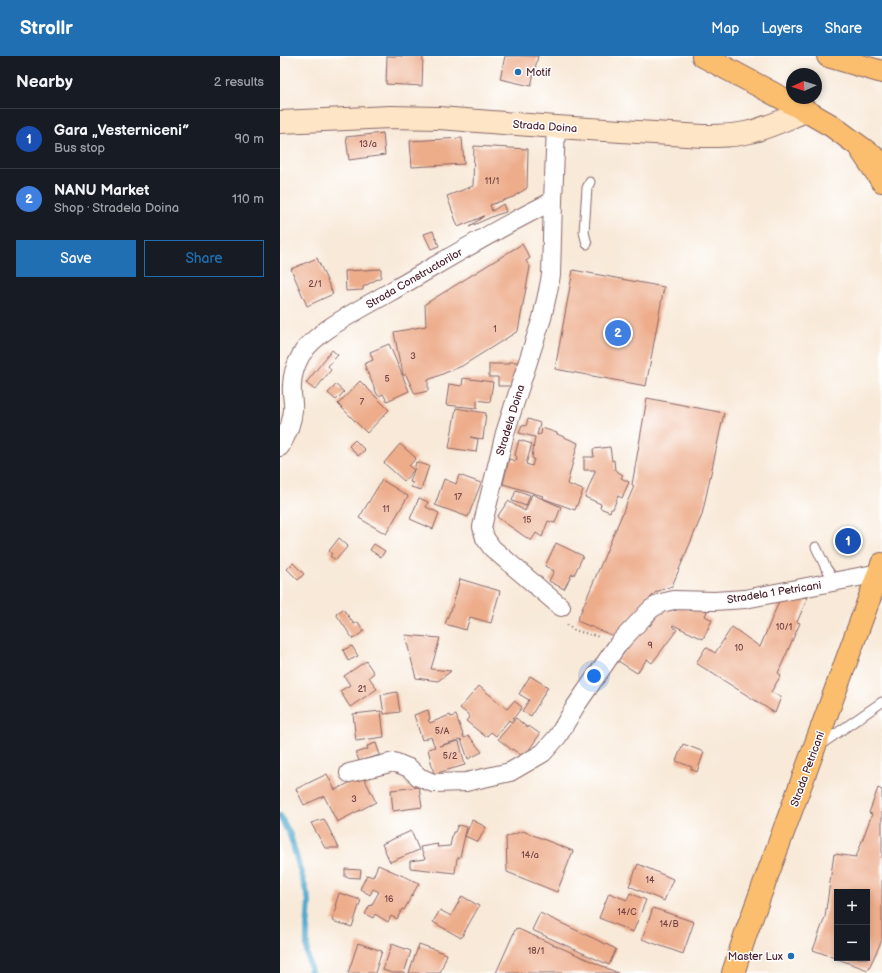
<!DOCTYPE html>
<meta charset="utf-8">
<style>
body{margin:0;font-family:"Balsamiq Sans",sans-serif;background:#242831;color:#f1f3f6}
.controls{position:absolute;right:12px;bottom:12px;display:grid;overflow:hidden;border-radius:0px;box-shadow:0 2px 6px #0003}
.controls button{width:36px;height:36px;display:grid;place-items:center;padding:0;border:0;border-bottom:1px solid #363941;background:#171b24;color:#f1f3f6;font:20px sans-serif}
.compass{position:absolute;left:506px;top:12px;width:36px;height:36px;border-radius:50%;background:#171b24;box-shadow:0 2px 6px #0003;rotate:267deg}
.you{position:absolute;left:314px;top:620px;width:14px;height:14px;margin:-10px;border:3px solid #fff;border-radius:50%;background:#1a73e8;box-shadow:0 0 0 6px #1a73e833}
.badge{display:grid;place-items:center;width:26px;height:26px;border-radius:50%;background:#1f6fb2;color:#fff;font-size:13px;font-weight:700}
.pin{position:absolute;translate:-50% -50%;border:2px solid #fff;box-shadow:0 1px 4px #0006}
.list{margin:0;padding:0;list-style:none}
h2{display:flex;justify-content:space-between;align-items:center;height:52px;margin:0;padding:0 16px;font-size:17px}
h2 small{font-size:13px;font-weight:400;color:#9ea1a6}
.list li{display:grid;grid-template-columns:26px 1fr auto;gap:12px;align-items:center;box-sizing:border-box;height:60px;padding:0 16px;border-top:1px solid #363941}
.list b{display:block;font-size:15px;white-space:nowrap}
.list p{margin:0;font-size:13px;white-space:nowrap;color:#9ea1a6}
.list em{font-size:13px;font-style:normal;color:#9ea1a6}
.actions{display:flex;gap:8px;padding:12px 16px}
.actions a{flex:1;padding:9px 0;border:1px solid #1f6fb2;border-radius:0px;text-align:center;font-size:14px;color:#1f6fb2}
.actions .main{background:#1f6fb2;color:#fff}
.map{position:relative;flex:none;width:602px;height:917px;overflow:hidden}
header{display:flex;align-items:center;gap:24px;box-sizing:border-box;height:56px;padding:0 20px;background:#1f6fb2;color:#fff}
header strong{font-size:19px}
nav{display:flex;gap:22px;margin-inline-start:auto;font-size:14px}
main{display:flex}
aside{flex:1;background:#171b24}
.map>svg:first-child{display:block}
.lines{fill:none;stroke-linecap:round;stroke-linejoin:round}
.stream{stroke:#51a9ce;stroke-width:6}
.building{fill:#edac8a;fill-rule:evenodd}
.lane-casing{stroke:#876668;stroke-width:11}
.street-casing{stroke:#876668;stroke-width:20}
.secondary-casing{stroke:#876668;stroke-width:24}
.primary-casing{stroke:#876668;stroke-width:24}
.path{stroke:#876668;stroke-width:2.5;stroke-dasharray:1 3;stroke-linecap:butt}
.lane{stroke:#fff;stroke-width:9}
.street{stroke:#fff;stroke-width:18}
.secondary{stroke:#fde5c5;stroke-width:22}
.primary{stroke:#fabe6e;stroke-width:22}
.poi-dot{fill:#1f6fb2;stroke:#fff;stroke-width:1.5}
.labels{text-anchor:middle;stroke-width:3;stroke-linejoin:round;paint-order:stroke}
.number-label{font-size:9px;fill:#734243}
.poi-label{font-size:11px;fill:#4a1f2b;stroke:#fff;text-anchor:start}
.street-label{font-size:11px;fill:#4a1f2b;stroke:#fff}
</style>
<header>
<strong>Strollr</strong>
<nav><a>Map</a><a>Layers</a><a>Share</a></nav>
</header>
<main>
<aside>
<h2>Nearby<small>2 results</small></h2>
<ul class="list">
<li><span class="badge" style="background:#1a4fb4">1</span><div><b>Gara „Vesterniceni”</b><p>Bus stop</p></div><em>90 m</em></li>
<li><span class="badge" style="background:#3f7fe0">2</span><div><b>NANU Market</b><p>Shop · Stradela Doina</p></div><em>110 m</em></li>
</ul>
<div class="actions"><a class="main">Save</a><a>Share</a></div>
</aside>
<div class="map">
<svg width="602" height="917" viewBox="0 0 602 917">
<rect width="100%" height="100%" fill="#fff"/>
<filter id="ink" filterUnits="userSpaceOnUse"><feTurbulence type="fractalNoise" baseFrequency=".025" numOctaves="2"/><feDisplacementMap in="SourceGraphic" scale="8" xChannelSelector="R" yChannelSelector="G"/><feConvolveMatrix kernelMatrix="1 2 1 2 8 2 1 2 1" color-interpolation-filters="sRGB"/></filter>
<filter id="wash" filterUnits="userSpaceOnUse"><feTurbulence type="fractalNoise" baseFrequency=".012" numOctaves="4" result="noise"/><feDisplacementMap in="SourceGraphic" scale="16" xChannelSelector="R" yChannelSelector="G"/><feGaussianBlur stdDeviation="0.9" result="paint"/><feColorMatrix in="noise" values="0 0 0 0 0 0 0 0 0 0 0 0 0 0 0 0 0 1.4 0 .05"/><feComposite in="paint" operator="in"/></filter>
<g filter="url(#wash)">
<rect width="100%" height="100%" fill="#f8e9d8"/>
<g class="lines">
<path class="stream" d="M 0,760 L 10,779 L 29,845 L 27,875 L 27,897 L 31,917"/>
</g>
<g id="blocks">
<g class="building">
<path d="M 107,0 L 143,0 L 142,30 L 106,28 Z"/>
<path d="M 225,0 L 258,0 L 251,30 L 220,23 Z"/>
<path d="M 103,77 L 105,99 L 69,104 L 66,81 Z"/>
<path d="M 182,82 L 184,108 L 132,111 L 130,85 Z"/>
<path d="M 194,90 L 248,93 L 247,132 L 233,141 L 210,149 L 212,155 L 223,148 L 226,156 L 216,159 L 189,171 L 204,160 L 178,171 L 167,140 L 193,130 Z"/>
<path d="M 153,175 L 159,190 L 151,193 L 144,178 Z"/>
<path d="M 242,188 L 250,202 L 246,205 L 250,211 L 238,275 L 182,310 L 148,324 L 148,335 L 135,338 L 126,319 L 123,319 L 121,307 L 120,308 L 114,276 L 146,270 L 145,248 Z"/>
<path d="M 37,202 L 53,238 L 27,250 L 11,213 Z"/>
<path d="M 101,213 L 101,221 L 83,231 L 83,234 L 66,235 L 65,215 Z"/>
<path d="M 293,214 L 384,231 L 366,330 L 275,313 Z"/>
<path d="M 109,288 L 129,335 L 107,345 L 103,338 L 99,340 L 97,338 L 84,308 L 93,304 L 90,296 Z"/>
<path d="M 52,294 L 58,299 L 48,310 L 51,314 L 35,334 L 26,327 Z"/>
<path d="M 229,306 L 238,306 L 237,317 L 233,330 L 218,330 L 218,321 L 209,321 L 209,308 L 229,308 Z"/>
<path d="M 183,322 L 213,326 L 210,346 L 197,344 L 197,352 L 166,349 L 169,328 L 182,330 Z"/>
<path d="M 80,325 L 109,354 L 87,377 L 58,348 Z"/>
<path d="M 56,329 L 64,336 L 56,344 L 48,337 Z"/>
<path d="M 367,342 L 444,357 L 422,459 L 392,530 L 376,536 L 351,562 L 336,581 L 297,565 L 354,430 L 352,429 Z"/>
<path d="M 176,352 L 206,357 L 203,383 L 190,381 L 198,383 L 196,396 L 169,392 Z"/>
<path d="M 248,363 L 260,367 L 257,379 L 261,378 L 262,372 L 277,377 L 277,378 L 298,387 L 287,428 L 303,434 L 295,454 L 262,442 L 263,440 L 223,428 L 229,403 L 236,405 L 237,401 L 235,399 L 239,384 L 252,388 L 246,408 L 252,410 L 254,403 L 252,402 L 255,381 L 239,377 L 242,369 L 246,370 Z"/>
<path d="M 75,384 L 85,394 L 78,400 L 69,390 Z"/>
<path d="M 120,388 L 136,402 L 129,410 L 134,414 L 136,406 L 149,410 L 141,434 L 131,431 L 133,427 L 130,426 L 134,414 L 124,425 L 104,407 Z"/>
<path d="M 330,391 L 332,405 L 334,404 L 335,414 L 343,419 L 341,422 L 349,426 L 342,442 L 338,440 L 333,453 L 331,453 L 330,456 L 320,452 L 321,448 L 305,441 L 315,416 L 315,414 L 304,414 L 304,401 L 314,401 L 313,393 Z"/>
<path d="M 179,419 L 201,427 L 188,461 L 155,449 L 164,423 L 176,428 Z"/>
<path d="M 102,424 L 128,440 L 106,478 L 79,462 Z"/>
<path d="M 236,434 L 250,439 L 246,450 L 232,445 Z"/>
<path d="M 252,438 L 281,451 L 275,467 L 268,465 L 262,481 L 256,477 L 251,485 L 217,461 L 228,445 L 245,455 Z"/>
<path d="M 139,442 L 148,446 L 146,451 L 159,457 L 153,473 L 130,463 Z"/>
<path d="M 59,482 L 68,490 L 56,504 L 50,500 L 52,498 L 49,495 Z"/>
<path d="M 276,487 L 303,500 L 294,519 L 292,518 L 284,533 L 269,525 L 274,515 L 265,510 Z"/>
<path d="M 94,488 L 105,495 L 101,501 L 90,494 Z"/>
<path d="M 13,507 L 24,518 L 18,524 L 7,513 Z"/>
<path d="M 180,523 L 220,535 L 211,567 L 190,561 L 186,574 L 165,568 L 170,555 L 171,555 Z"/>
<path d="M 528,541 L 517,566 L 520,567 L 498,617 L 501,619 L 491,636 L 501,641 L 495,657 L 416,607 L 426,591 L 435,597 L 452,571 L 480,591 L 500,543 Z"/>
<path d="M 398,549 L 411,555 L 414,549 L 427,555 L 425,560 L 432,564 L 423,583 L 393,569 L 392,570 L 397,574 L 372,607 L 367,603 L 357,617 L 338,605 L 366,567 L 370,570 L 377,560 L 388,552 L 396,555 Z"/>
<path d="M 63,553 L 74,568 L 78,566 L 84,575 L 73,583 L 56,558 Z"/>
<path d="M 125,579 L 160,582 L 151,613 L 171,615 L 158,625 L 136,622 Z"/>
<path d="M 72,590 L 78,600 L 68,605 L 63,594 Z"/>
<path d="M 86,605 L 94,617 L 89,621 L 97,633 L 70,651 L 60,635 L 70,629 L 64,620 Z"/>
<path d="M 250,620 L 268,631 L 251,660 L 242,655 L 249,644 L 239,638 Z"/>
<path d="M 199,630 L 227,653 L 234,645 L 242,651 L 231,666 L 229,664 L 216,680 L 211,676 L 206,681 L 186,665 L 190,660 L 180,652 Z"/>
<path d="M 117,636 L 120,656 L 104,658 L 101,639 Z"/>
<path d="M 148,654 L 150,663 L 148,664 L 150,667 L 170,659 L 171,661 L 176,659 L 184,682 L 189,680 L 202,696 L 188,703 L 181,683 L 159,690 L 179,685 L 185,709 L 154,718 L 148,693 L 155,691 L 151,681 L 142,684 L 134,659 Z"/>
<path d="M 101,655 L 104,681 L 76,685 L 73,658 Z"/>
<path d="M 236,662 L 248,672 L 249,670 L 260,678 L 244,701 L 232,693 L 232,694 L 218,683 Z"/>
<path d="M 96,687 L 100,699 L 79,705 L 76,697 L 88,693 L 87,690 Z"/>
<path d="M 403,688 L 424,696 L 417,716 L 411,713 L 412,711 L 396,705 Z"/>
<path d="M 47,718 L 55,734 L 83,720 L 96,746 L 57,766 L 44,740 L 24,749 L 16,733 Z"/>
<path d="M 139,731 L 142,751 L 113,755 L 111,734 Z"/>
<path d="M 598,732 L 602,734 L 602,884 L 588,914 L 533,894 L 545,861 L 554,798 L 576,801 L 592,758 L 589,757 ZM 557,836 L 587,836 L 587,902 L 557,902 Z"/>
<path d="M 44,763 L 59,792 L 45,792 L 31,767 Z"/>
<path d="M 192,764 L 206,771 L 198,786 L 185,780 Z"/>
<path d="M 178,769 L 187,771 L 180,801 L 179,802 L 177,802 L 175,817 L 130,812 L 130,805 L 145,803 L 140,791 L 158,788 L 157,791 L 170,790 L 173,776 L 175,776 Z"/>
<path d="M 131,775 L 139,794 L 110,806 L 102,788 Z"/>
<path d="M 243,775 L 293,795 L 277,836 L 227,816 L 226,781 Z"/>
<path d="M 358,808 L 393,823 L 384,845 L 349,830 Z"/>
<path d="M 98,809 L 139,827 L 124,854 L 122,853 L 117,863 L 111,860 L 108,866 L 95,858 L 93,862 L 85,858 L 90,849 L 91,850 L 99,836 L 93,833 L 90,839 L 80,833 L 87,819 L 93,821 Z"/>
<path d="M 65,813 L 81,814 L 80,822 L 65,821 Z"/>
<path d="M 59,837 L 81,844 L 72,871 L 52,865 L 57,851 L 55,850 Z"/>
<path d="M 329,837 L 347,844 L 350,837 L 366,844 L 353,876 L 319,862 Z"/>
<path d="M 182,840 L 199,850 L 181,882 L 153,866 L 160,854 L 171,860 Z"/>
<path d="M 373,852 L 414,866 L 403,898 L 362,883 Z"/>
<path d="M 260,857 L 336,893 L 329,909 L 252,874 Z"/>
<path d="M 236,872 L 338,917 L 216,917 Z"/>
<path d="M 78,887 L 102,895 L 95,917 L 68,917 Z"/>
<path d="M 112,888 L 131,895 L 124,917 L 112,917 L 103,914 Z"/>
<path d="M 139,888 L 167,898 L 160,917 L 129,917 Z"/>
</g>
</g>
</g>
<g filter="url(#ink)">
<use href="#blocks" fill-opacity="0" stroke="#876668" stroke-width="1"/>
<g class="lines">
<defs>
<g id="lane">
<path d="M 307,188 L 304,176 L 307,132 L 310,126"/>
<path d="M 536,491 L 546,512 L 556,526"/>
<path d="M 540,689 L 602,646"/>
</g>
<g id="street">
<path d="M 273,145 L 271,219 L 268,235 L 262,262 L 225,377 L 202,471 L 205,482 L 212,492 L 281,551"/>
<path d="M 0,391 C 7,379 12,368 13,354 C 14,346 11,338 12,330 C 12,320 16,308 21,299 C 36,274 85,251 110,236 C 164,205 217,172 273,145 L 276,71"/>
<path d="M 69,717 L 114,706 L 129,712 L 139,721 L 153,727 L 186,726 L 230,716 L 263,697 L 278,680 L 295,651 L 339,587 L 371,553 L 381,547 L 394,544 L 434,545 L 465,543 L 599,517"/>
</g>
<path id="secondary" d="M 0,66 L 110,61 L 159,62 L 276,71 L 423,80 C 439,80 455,80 470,76 C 490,71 508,62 526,55"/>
<g id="primary">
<path d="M 423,0 L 526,55 L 552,70 L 602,107"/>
<path d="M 548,0 L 602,16"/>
<path d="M 583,97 L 602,125"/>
<path d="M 453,917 L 466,877 L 602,508"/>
</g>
</defs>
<use href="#lane" class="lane-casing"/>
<use href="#street" class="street-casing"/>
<use href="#secondary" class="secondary-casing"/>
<use href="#primary" class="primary-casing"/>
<path class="path" d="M 287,569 L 294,574 L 320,581"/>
<use href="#lane" class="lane"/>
<use href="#street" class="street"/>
<use href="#secondary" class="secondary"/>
<use href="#primary" class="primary"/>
</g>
</g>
<g class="poi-dot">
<circle cx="238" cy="16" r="4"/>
<circle cx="511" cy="900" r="4"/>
</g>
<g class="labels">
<g class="number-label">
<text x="88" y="91">13/a</text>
<text x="212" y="128">11/1</text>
<text x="35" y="231">2/1</text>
<text x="215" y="276">1</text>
<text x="133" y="303">3</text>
<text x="107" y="326">5</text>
<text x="82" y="349">7</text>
<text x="178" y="444">17</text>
<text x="106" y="456">11</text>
<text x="247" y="467">15</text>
<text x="504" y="574">10/1</text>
<text x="370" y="592">9</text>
<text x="459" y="595">10</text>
<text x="82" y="636">21</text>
<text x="162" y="678">5/A</text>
<text x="170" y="703">5/2</text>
<text x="74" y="746">3</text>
<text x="250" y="802">14/a</text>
<text x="370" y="827">14</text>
<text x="109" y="846">16</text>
<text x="347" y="859">14/C</text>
<text x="389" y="871">14/B</text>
<text x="256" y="898">18/1</text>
</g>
<g class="poi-label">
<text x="246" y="20">Motif</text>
<text x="503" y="904" text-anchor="end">Master Lux</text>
</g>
<g class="street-label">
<text transform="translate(265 70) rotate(4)" y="4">Strada Doina</text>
<text transform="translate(134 222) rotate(-30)" y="4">Strada Constructorilor</text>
<text transform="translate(230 364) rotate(-73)" y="4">Stradela Doina</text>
<text transform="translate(494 536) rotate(-9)" y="4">Stradela 1 Petricani</text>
<text transform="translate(527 713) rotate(-70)" y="4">Strada Petricani</text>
</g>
</g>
</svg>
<div class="controls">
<button>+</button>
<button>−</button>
</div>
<svg class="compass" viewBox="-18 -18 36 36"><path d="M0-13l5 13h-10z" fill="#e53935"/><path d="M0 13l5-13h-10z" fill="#9ea1a6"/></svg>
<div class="you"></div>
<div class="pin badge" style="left:568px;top:485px;background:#1a4fb4">1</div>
<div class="pin badge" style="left:338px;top:277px;background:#3f7fe0">2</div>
</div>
</main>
